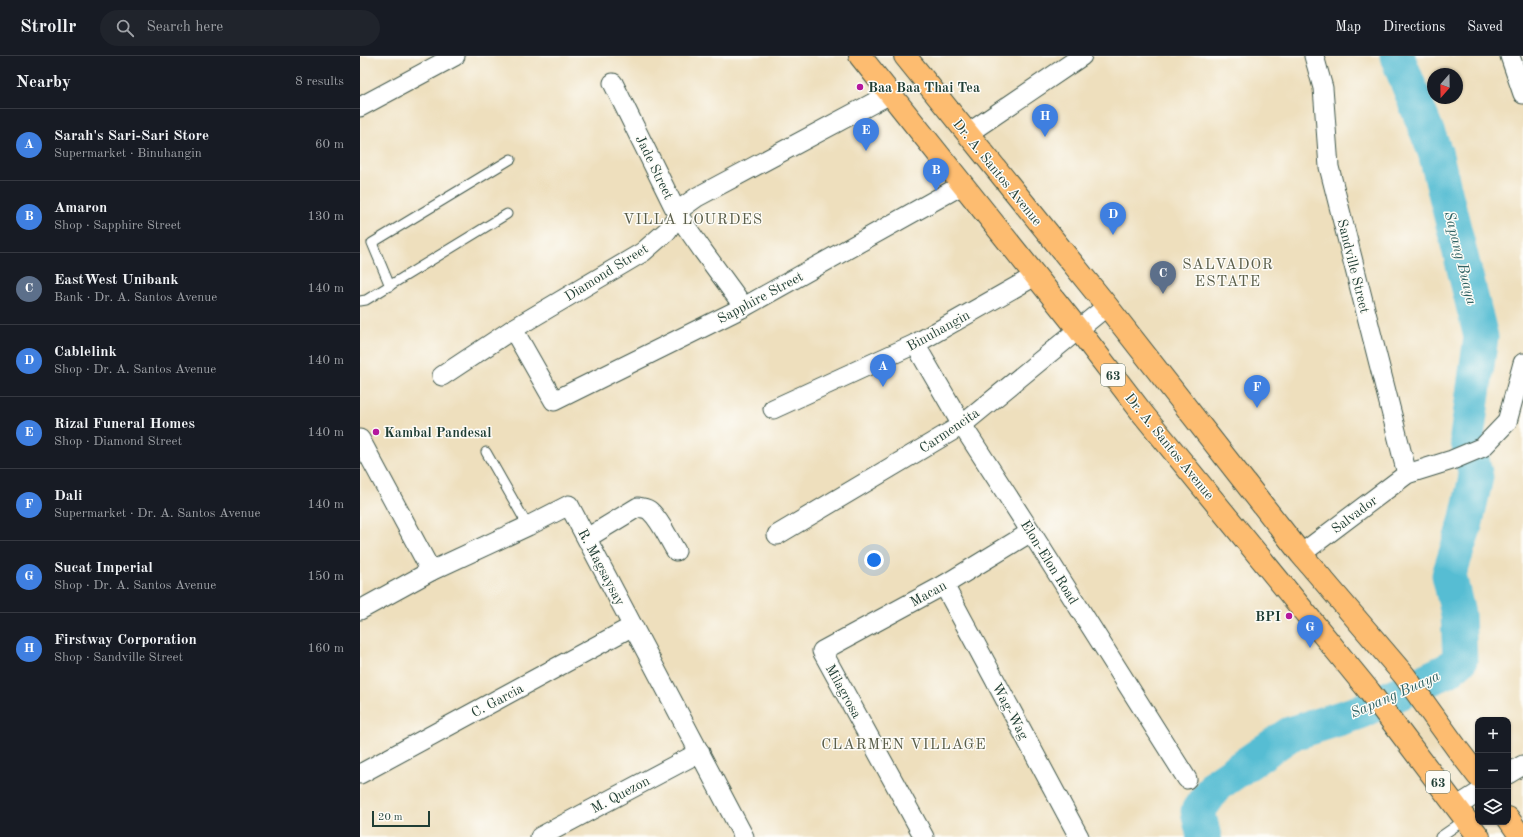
<!DOCTYPE html>
<meta charset="utf-8">
<style>
body{margin:0;font-family:"Old Standard TT",serif;background:#20242c;color:#f1f3f6}
.controls{position:absolute;right:12px;bottom:12px;display:grid;overflow:hidden;border-radius:8px;box-shadow:0 1px 3px #0004}
.controls button{width:36px;height:36px;display:grid;place-items:center;padding:0;border:0;border-bottom:1px solid #363941;background:#171b24;color:#f1f3f6;font:20px sans-serif}
.compass{position:absolute;left:1067px;top:12px;width:36px;height:36px;border-radius:50%;background:#171b24;box-shadow:0 1px 3px #0004;rotate:200deg}
.scale{position:absolute;left:12px;bottom:10px;width:58px;box-sizing:border-box;padding-left:4px;border:2px solid #1f3d34;border-top:0;font-size:11px;line-height:14px;white-space:nowrap;color:#1f3d34;-webkit-text-stroke:3px #fdfcf7;paint-order:stroke}
.you{position:absolute;left:514px;top:504px;width:14px;height:14px;margin:-10px;border:3px solid #fff;border-radius:50%;background:#1a73e8;box-shadow:0 0 0 6px #1a73e833}
.badge{display:grid;place-items:center;width:26px;height:26px;border-radius:50%;background:#d690ce;color:#fff;font-size:13px;font-weight:700}
.pin{position:absolute;translate:-50% -33px;filter:drop-shadow(0 1px 2px #0008)}
.pin::after{content:'';position:absolute;top:21px;width:14px;height:12px;background:inherit;clip-path:polygon(0 0,100% 0,50% 100%)}
.list{margin:0;padding:0;list-style:none}
h2{display:flex;justify-content:space-between;align-items:center;height:52px;margin:0;padding:0 16px;font-size:17px}
h2 small{font-size:13px;font-weight:400;color:#9ea1a6}
.list li{display:grid;grid-template-columns:26px 1fr auto;gap:12px;align-items:center;box-sizing:border-box;height:72px;padding:0 16px;border-top:1px solid #363941}
.list b{display:block;font-size:15px;white-space:nowrap}
.list p{margin:0;font-size:13px;white-space:nowrap;color:#9ea1a6}
.list em{font-size:13px;font-style:normal;color:#9ea1a6}
.icon{flex:none;width:22px;height:22px;fill:none;stroke:currentColor;stroke-width:2;stroke-linecap:round;stroke-linejoin:round}
.map{position:relative;flex:none;width:1163px;height:781px;overflow:hidden}
header{display:flex;align-items:center;gap:24px;box-sizing:border-box;height:56px;padding:0 20px;background:#171b24;border-bottom:1px solid #363941}
header strong{font-size:19px}
nav{display:flex;gap:22px;margin-inline-start:auto;font-size:14px}
.search{width:280px;height:36px;background:#20242c;display:flex;align-items:center;gap:10px;box-sizing:border-box;padding:0 14px;border-radius:22px;color:#9ea1a6;font-size:15px}
main{display:flex}
aside{flex:1;background:#171b24}
.map>svg:first-child{display:block}
.lines{fill:none;stroke-linecap:round;stroke-linejoin:round}
.river{stroke:#56bdd3;stroke-width:35}
.lane-casing{stroke:#3e5549;stroke-width:11}
.street-casing{stroke:#3e5549;stroke-width:21}
.primary-casing{stroke:#3e5549;stroke-width:24}
.lane{stroke:#fff;stroke-width:9}
.street{stroke:#fff;stroke-width:19}
.primary{stroke:#fdbc6f;stroke-width:22}
.poi-dot{fill:#b5179e;stroke:#fdfcf7;stroke-width:1.5}
.labels{text-anchor:middle;stroke-width:3;stroke-linejoin:round;paint-order:stroke}
.shield{fill:#fdfcf7;stroke:#62766e;stroke-width:1}
.shield-label{font-size:13px;font-weight:bold;fill:#1f3d34}
.poi-label{font-size:14px;font-weight:bold;fill:#1f3d34;stroke:#fdfcf7;text-anchor:start}
.street-label{font-size:14px;fill:#1f3d34;stroke:#fdfcf7}
.neighbourhood-label{font-size:15px;letter-spacing:1px;fill:#5a5e4a;stroke:#fdfcf7}
.water-label{font-size:15px;font-style:italic;fill:#306364;stroke:#fdfcf7}
</style>
<header>
<strong>Strollr</strong>
<div class="search"><svg class="icon" aria-label="search" viewBox="0 0 24 24"><circle cx="10" cy="10" r="6"/><path d="M15 15l6 6"/></svg>Search here</div>
<nav><a>Map</a><a>Directions</a><a>Saved</a></nav>
</header>
<main>
<aside>
<h2>Nearby<small>8 results</small></h2>
<ul class="list">
<li><span class="badge" style="background:#3f7fe0">A</span><div><b>Sarah's Sari-Sari Store</b><p>Supermarket · Binuhangin</p></div><em>60 m</em></li>
<li><span class="badge" style="background:#3f7fe0">B</span><div><b>Amaron</b><p>Shop · Sapphire Street</p></div><em>130 m</em></li>
<li><span class="badge" style="background:#5c6f8a">C</span><div><b>EastWest Unibank</b><p>Bank · Dr. A. Santos Avenue</p></div><em>140 m</em></li>
<li><span class="badge" style="background:#3f7fe0">D</span><div><b>Cablelink</b><p>Shop · Dr. A. Santos Avenue</p></div><em>140 m</em></li>
<li><span class="badge" style="background:#3f7fe0">E</span><div><b>Rizal Funeral Homes</b><p>Shop · Diamond Street</p></div><em>140 m</em></li>
<li><span class="badge" style="background:#3f7fe0">F</span><div><b>Dali</b><p>Supermarket · Dr. A. Santos Avenue</p></div><em>140 m</em></li>
<li><span class="badge" style="background:#3f7fe0">G</span><div><b>Sucat Imperial</b><p>Shop · Dr. A. Santos Avenue</p></div><em>150 m</em></li>
<li><span class="badge" style="background:#3f7fe0">H</span><div><b>Firstway Corporation</b><p>Shop · Sandville Street</p></div><em>160 m</em></li>
</ul>
</aside>
<div class="map">
<svg width="1163" height="781" viewBox="0 0 1163 781">
<rect width="100%" height="100%" fill="#fdfcf7"/>
<filter id="ink" filterUnits="userSpaceOnUse"><feTurbulence type="fractalNoise" baseFrequency=".025" numOctaves="2"/><feDisplacementMap in="SourceGraphic" scale="8" xChannelSelector="R" yChannelSelector="G"/><feConvolveMatrix kernelMatrix="1 2 1 2 8 2 1 2 1" color-interpolation-filters="sRGB"/></filter>
<filter id="wash" filterUnits="userSpaceOnUse"><feTurbulence type="fractalNoise" baseFrequency=".012" numOctaves="4" result="noise"/><feDisplacementMap in="SourceGraphic" scale="16" xChannelSelector="R" yChannelSelector="G"/><feGaussianBlur stdDeviation="0.9" result="paint"/><feColorMatrix in="noise" values="0 0 0 0 0 0 0 0 0 0 0 0 0 0 0 0 0 1.4 0 .05"/><feComposite in="paint" operator="in"/></filter>
<g filter="url(#wash)">
<rect width="100%" height="100%" fill="#eedfbd"/>
<g class="lines">
<path class="river" d="M 844,781 L 838,755 L 856,729 L 930,678 L 997,657 L 1088,614 L 1100,604 L 1098,558 L 1089,519 L 1106,466 L 1116,421 L 1107,381 L 1121,281 L 1075,96 L 1037,0"/>
</g>
</g>
<g filter="url(#ink)">
<g class="lines">
<defs>
<g id="lane">
<path d="M 30,230 L 12,187 L 151,103"/>
<path d="M 0,245 L 6,244 L 147,158"/>
<path d="M 126,396 L 168,470"/>
<path d="M 1080,781 L 1106,763"/>
</g>
<g id="street">
<path d="M 954,0 L 963,32 L 969,111 L 1047,418"/>
<path d="M 1150,0 L 1163,38"/>
<path d="M 253,27 L 318,159 L 343,195 L 384,251"/>
<path d="M 0,51 L 95,0"/>
<path d="M 607,78 L 722,0"/>
<path d="M 153,273 L 194,345 L 384,251 L 602,129"/>
<path d="M 555,288 L 602,369 L 671,476 L 827,723"/>
<path d="M 82,320 L 153,273 L 283,196 L 307,175 L 323,151 L 337,141 L 530,38"/>
<path d="M 413,353 L 555,288 L 675,220"/>
<path d="M 0,383 L 71,515"/>
<path d="M 417,479 L 602,369 L 747,250"/>
<path d="M 227,482 L 278,451 C 282,452 287,452 290,455 C 301,465 308,482 316,495"/>
<path d="M 941,498 L 1047,418 L 1092,404 L 1123,391 L 1147,366 L 1163,307"/>
<path d="M 584,529 L 719,781"/>
<path d="M 0,554 L 71,515 L 168,470 L 209,449 L 384,781"/>
<path d="M 0,718 L 273,570"/>
<path d="M 1148,718 L 1163,709"/>
<path d="M 1096,751 L 1118,737"/>
<path d="M 180,781 L 340,696"/>
<path d="M 564,781 L 462,595 L 584,529 L 671,476"/>
</g>
<g id="primary">
<path d="M 500,0 L 718,273 L 783,358 L 1009,635 L 1119,781"/>
<path d="M 545,0 L 747,250 L 941,498 L 1044,619 L 1098,694 L 1118,720"/>
<path d="M 1148,762 L 1161,781"/>
</g>
</defs>
<use href="#lane" class="lane-casing"/>
<use href="#street" class="street-casing"/>
<use href="#primary" class="primary-casing"/>
<use href="#lane" class="lane"/>
<use href="#street" class="street"/>
<use href="#primary" class="primary"/>
</g>
</g>
<g class="poi-dot">
<circle cx="500" cy="31" r="4"/>
<circle cx="16" cy="376" r="4"/>
<circle cx="929" cy="560" r="4"/>
</g>
<g class="labels">
<g class="shield">
<rect x="741" y="308" width="24" height="22" rx="3"/>
<rect x="1066" y="715" width="24" height="22" rx="3"/>
</g>
<g class="shield-label">
<text x="753" y="324">63</text>
<text x="1078" y="731">63</text>
</g>
<g class="poi-label">
<text x="508" y="36">Baa Baa Thai Tea</text>
<text x="24" y="381">Kambal Pandesal</text>
<text x="921" y="565" text-anchor="end">BPI</text>
</g>
<g class="street-label">
<text transform="translate(295 111) rotate(64)" y="5">Jade Street</text>
<text transform="translate(638 116) rotate(51)" y="5">Dr. A. Santos Avenue</text>
<text transform="translate(994 210) rotate(76)" y="5">Sandville Street</text>
<text transform="translate(246 216) rotate(-32)" y="5">Diamond Street</text>
<text transform="translate(400 241) rotate(-28)" y="5">Sapphire Street</text>
<text transform="translate(578 274) rotate(-29)" y="5">Binuhangin</text>
<text transform="translate(589 374) rotate(-34)" y="5">Carmencita</text>
<text transform="translate(810 390) rotate(51)" y="5">Dr. A. Santos Avenue</text>
<text transform="translate(994 458) rotate(-37)" y="5">Salvador</text>
<text transform="translate(690 506) rotate(58)" y="5">Elon-Elon Road</text>
<text transform="translate(242 511) rotate(62)" y="5">R. Magsaysay</text>
<text transform="translate(568 537) rotate(-29)" y="5">Macan</text>
<text transform="translate(484 635) rotate(61)" y="5">Milagrosa</text>
<text transform="translate(137 644) rotate(-28)" y="5">C. Garcia</text>
<text transform="translate(651 655) rotate(62)" y="5">Wag-Wag</text>
<text transform="translate(260 738) rotate(-28)" y="5">M. Quezon</text>
</g>
<g class="neighbourhood-label">
<text x="333" y="168">VILLA LOURDES</text>
<text x="868" y="213">SALVADOR<tspan x="868" dy="17">ESTATE</tspan></text>
<text x="544" y="693">CLARMEN VILLAGE</text>
</g>
<g class="water-label">
<text transform="translate(1101 202) rotate(76)" y="5">Sapang Buaya</text>
<text transform="translate(1035 638) rotate(-24)" y="5">Sapang Buaya</text>
</g>
</g>
</svg>
<div class="controls">
<button>+</button>
<button>−</button>
<button><svg class="icon" aria-label="layers" viewBox="0 0 24 24"><path d="M12 4l9 5-9 5-9-5zM3 14l9 5 9-5"/></svg></button>
</div>
<svg class="compass" viewBox="-18 -18 36 36"><path d="M0-13l5 13h-10z" fill="#e53935"/><path d="M0 13l5-13h-10z" fill="#9ea1a6"/></svg>
<div class="scale">20 m</div>
<div class="you"></div>
<div class="pin badge" style="left:523px;top:331px;background:#3f7fe0">A</div>
<div class="pin badge" style="left:576px;top:135px;background:#3f7fe0">B</div>
<div class="pin badge" style="left:803px;top:238px;background:#5c6f8a">C</div>
<div class="pin badge" style="left:753px;top:179px;background:#3f7fe0">D</div>
<div class="pin badge" style="left:506px;top:95px;background:#3f7fe0">E</div>
<div class="pin badge" style="left:897px;top:352px;background:#3f7fe0">F</div>
<div class="pin badge" style="left:950px;top:592px;background:#3f7fe0">G</div>
<div class="pin badge" style="left:685px;top:81px;background:#3f7fe0">H</div>
</div>
</main>
